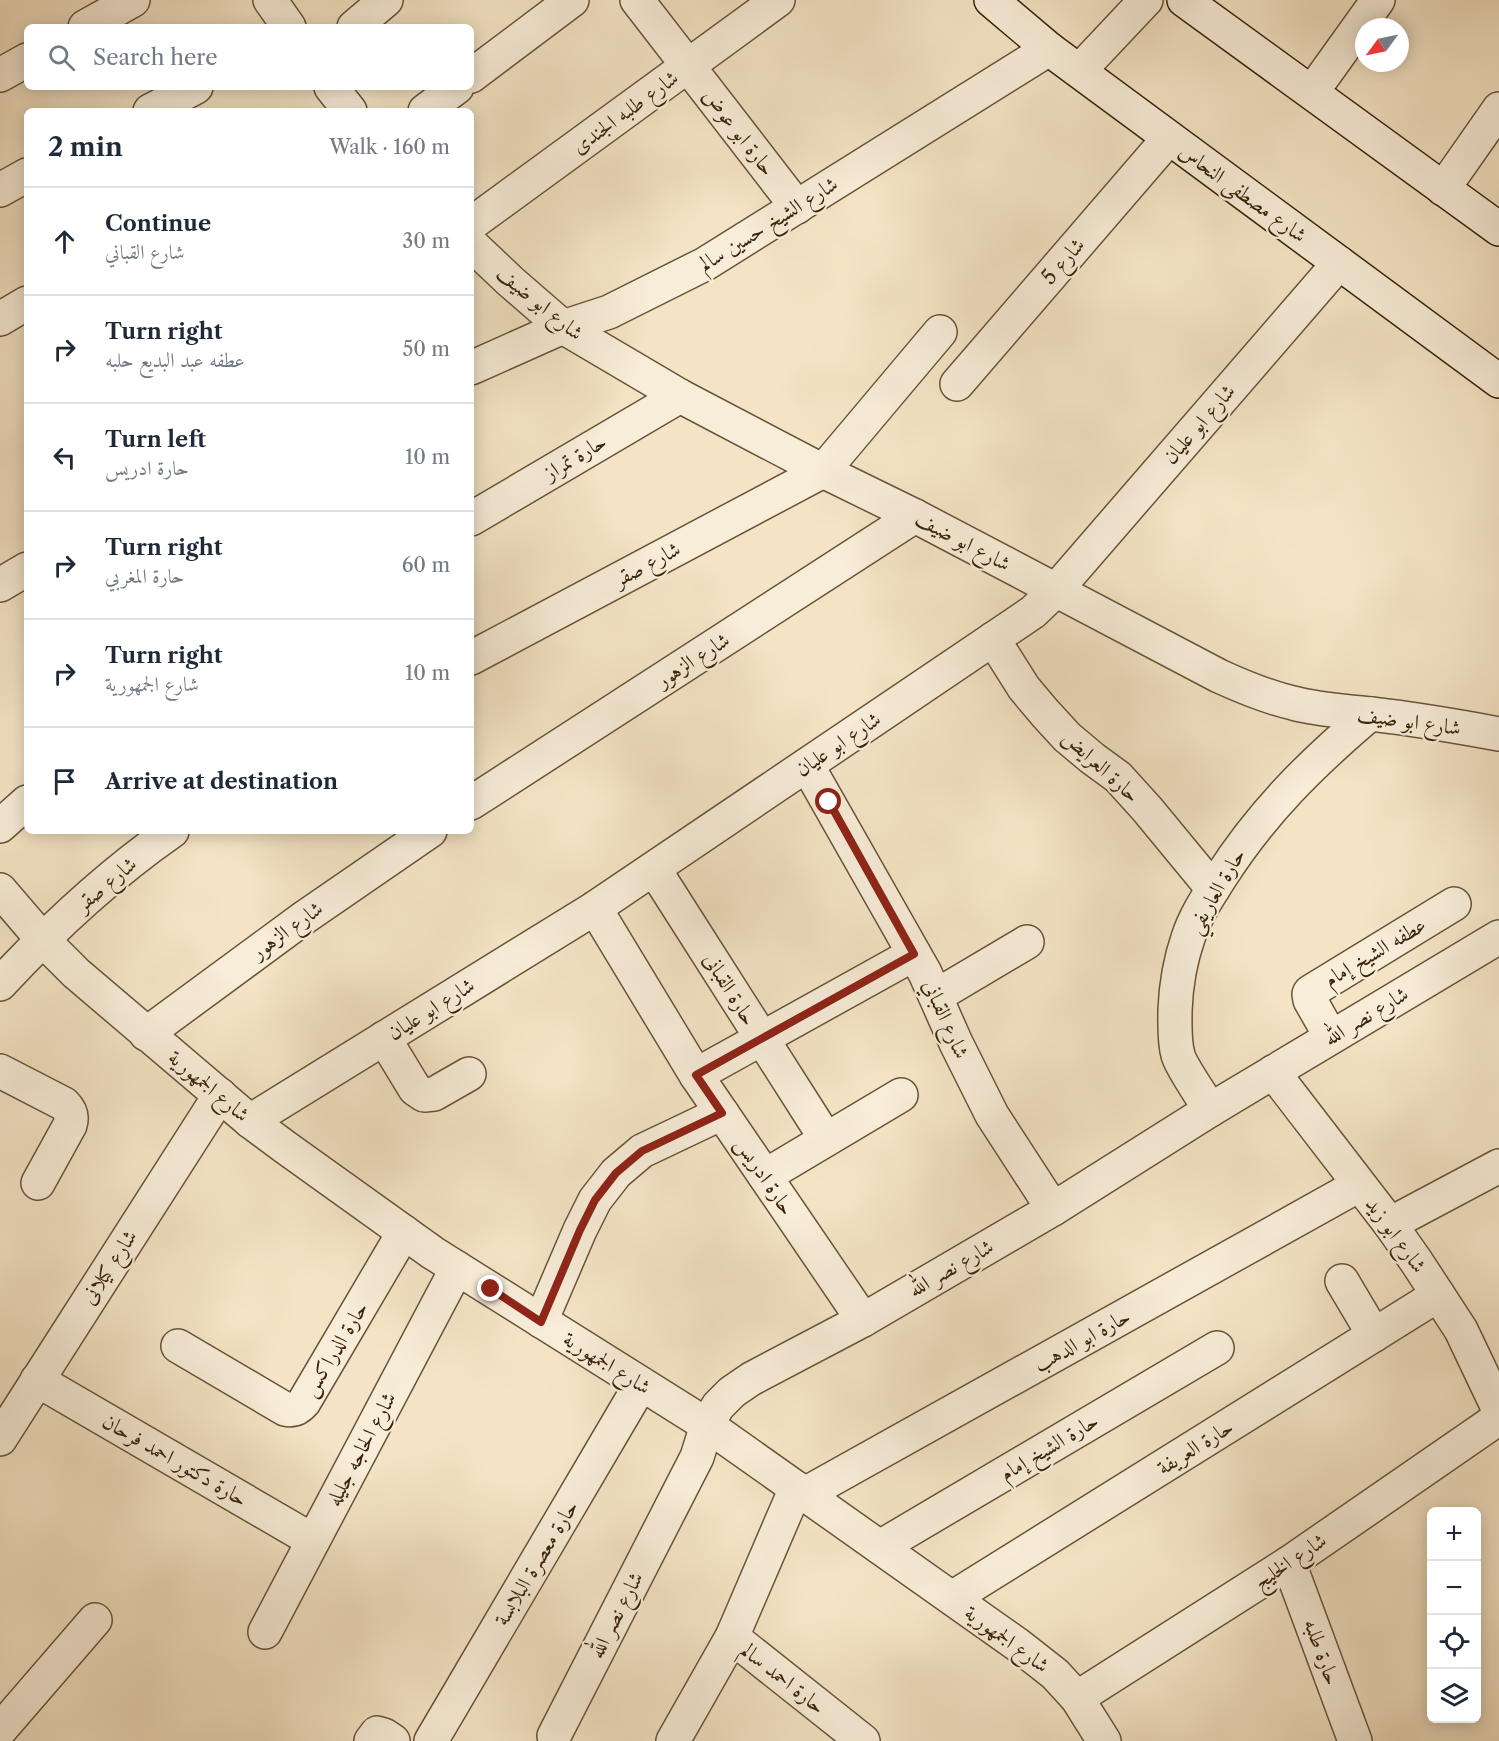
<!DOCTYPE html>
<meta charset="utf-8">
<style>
body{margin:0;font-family:"Libre Caslon Text",Amiri,serif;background:#f6f6f7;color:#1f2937}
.controls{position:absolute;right:18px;bottom:18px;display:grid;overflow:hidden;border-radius:9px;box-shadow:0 3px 15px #0003}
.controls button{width:54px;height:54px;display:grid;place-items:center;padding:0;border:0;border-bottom:2px solid #e0e1e3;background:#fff;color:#1f2937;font:30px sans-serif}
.compass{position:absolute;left:1355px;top:18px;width:54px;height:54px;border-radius:50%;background:#fff;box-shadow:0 3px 15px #0003;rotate:237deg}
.stop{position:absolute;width:18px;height:18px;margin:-14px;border:4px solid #8f2418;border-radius:50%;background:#fff}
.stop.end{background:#8f2418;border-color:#fff;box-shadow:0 2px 6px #0008}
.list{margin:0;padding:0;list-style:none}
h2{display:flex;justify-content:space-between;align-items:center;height:78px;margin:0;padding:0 24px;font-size:26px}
h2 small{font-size:20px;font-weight:400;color:#747a83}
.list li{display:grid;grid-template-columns:39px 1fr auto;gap:18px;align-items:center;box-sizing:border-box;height:108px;padding:0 24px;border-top:2px solid #e0e1e3}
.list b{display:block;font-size:22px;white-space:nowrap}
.list p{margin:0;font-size:20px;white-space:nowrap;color:#747a83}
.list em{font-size:20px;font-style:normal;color:#747a83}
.icon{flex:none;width:33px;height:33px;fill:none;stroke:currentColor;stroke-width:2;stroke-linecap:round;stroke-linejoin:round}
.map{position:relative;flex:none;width:1499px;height:1741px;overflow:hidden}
.search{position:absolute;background:#fff;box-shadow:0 3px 15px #0003;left:24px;top:24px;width:450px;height:66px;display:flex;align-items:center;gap:15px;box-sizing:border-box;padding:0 21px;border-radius:9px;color:#747a83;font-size:22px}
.panel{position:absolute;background:#fff;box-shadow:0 3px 15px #0003;left:24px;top:108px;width:450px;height:726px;border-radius:9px}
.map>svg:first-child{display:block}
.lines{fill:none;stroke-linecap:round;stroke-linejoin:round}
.street-casing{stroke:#685439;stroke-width:36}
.secondary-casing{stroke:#39240a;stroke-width:36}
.street{stroke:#f8edd9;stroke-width:33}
.secondary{stroke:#f8edd9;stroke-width:33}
.route{stroke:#8f2418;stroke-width:8}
.labels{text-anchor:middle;stroke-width:4.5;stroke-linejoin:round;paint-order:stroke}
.street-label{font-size:21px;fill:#39240a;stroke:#f8edd9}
</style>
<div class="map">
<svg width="1499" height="1741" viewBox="0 0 1499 1741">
<rect width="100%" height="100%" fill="#f4e4c5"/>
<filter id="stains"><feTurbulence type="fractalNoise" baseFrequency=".00333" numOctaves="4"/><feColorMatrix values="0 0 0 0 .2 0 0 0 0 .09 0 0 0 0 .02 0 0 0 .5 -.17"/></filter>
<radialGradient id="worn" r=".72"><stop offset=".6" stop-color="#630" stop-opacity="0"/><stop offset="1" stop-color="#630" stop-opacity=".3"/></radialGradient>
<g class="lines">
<defs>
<g id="street">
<path d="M 270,0 L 289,27"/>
<path d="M 637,0 L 797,207"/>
<path d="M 85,27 L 133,0"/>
<path d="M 354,27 L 386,0"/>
<path d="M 1080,70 L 1146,0"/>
<path d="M 0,75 L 27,60"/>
<path d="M 471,76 L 572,0"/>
<path d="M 331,87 L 350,111"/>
<path d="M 1312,92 L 1378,0"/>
<path d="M 150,111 L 196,87"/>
<path d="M 425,111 L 457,87"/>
<path d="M 1443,189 L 1499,109"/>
<path d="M 0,190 L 27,175"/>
<path d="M 471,224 L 778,0"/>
<path d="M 471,244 L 510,281 L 563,327 L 680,396 L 823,471 L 915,516 L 1219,676 C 1243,687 1267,697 1293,703 C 1319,710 1344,711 1371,714 C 1414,719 1456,726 1499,734"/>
<path d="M 0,319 L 27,303"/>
<path d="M 471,368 L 563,327 L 609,312 L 705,264 L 1049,49"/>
<path d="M 957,384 L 1169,138"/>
<path d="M 471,519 L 680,396"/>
<path d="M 0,585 L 27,569"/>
<path d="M 993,639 L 1024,688 L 1045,713 L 1067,737 L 1092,758 L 1118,777 L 1147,809 L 1213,889"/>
<path d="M 471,658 L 823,471 L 940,332"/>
<path d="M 807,765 L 925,973 L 956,1043 L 992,1115 L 1053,1209"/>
<path d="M 471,803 L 915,516"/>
<path d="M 0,826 L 27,802"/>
<path d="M 654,869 L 826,1139"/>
<path d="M 0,890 L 42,939 L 76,973 L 250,1121 L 285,1147 L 433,1253 L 707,1425 L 1018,1645 L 1055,1674 L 1077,1698 L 1104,1741"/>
<path d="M 595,908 L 696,1075 L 863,1320"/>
<path d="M 0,984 C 52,928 109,875 172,831"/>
<path d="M 936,996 L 1027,942"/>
<path d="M 146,1034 L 305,917 L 430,831"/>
<path d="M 1331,1037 L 1310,1000 L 1309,994 L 1310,992 L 1454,904"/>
<path d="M 384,1038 L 415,1089 L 424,1095 L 434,1094 L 469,1074"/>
<path d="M 0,1071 L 64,1104 C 70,1110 73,1116 70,1125 L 38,1183"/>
<path d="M 1273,1072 L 1390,1224 L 1416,1261 L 1461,1330 L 1499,1410"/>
<path d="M 696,1075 L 914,954"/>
<path d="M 1210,1110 C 1203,1097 1181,1067 1178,1055 C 1174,1041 1175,1024 1175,1010 C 1176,986 1180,961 1188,938 C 1195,916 1208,897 1220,878 C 1262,812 1311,764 1370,714"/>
<path d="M 250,1121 L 595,908 L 1033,612 L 1056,590 L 1339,263"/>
<path d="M 765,1176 L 901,1095"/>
<path d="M 1390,1224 L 1499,1166"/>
<path d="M 1342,1281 L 1374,1335"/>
<path d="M 541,1321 L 580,1230 L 595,1200 L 616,1173 L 642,1151 L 722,1113"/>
<path d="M 178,1346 L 285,1409 C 293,1411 299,1408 304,1402 L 404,1232"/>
<path d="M 37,1380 L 312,1540"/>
<path d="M 0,1439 L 220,1095"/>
<path d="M 805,1494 L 1359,1185"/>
<path d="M 880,1547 L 1217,1348"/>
<path d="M 1289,1563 L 1355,1741"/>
<path d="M 952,1598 L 1438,1295"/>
<path d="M 265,1632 L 457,1268"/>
<path d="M 732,1637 L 863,1741"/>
<path d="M 1077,1698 L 1289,1563 L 1499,1418"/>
<path d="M 0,1730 L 95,1620"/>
<path d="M 554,1736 L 697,1457 L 707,1425 L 718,1406 L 732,1392 L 751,1379 L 863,1320 L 1053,1209 L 1210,1110 L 1499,937"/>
<path d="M 371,1741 L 377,1733 L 384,1735 L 393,1741"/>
<path d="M 431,1741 L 641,1384"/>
<path d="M 673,1741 L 732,1637 L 796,1488"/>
</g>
<g id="secondary">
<path d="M 991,0 L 1049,49 L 1499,381"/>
<path d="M 1184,0 L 1499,229"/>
</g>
</defs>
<use href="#street" class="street-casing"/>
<use href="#secondary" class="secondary-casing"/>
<use href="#street" class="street"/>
<use href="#secondary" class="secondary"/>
</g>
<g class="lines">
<path class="route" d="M 491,1289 L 541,1322 L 580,1230 L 595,1200 L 616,1173 L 642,1151 L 722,1113 L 696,1075 L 914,954 L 829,802"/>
</g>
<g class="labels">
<g class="street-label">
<text transform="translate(625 112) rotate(-36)" y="7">شارع طلبه الجندى</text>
<text transform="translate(739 132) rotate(52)" y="7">حارة ابو عوض</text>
<text transform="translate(1243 193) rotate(36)" y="7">شارع مصطفى النحاس</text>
<text transform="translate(768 224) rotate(-32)" y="7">شارع الشيخ حسين سالم</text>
<text transform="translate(1063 261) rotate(-49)" y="7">شارع 5</text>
<text transform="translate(540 303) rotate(39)" y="7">شارع ابو ضيف</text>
<text transform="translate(1199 424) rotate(-49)" y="7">شارع ابو عليان</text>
<text transform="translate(575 457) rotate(-31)" y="7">حارة تمراز</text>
<text transform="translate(963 541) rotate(28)" y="7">شارع ابو ضيف</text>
<text transform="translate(647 564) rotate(-28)" y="7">شارع صقر</text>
<text transform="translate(693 660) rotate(-33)" y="7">شارع الزهور</text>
<text transform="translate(1409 721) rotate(8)" y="7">شارع ابو ضيف</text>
<text transform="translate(838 744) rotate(-34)" y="7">شارع ابو عليان</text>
<text transform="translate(1101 766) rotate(42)" y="7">حارة العرايض</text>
<text transform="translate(106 884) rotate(-40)" y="7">شارع صقر</text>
<text transform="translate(1216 891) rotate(-60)" y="7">حارة العاريفي</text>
<text transform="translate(287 930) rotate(-36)" y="7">شارع الزهور</text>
<text transform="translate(1375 952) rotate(-31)" y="7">عطفه الشيخ إمام</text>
<text transform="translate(730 989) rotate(58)" y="7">حارة القبانى</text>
<text transform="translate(431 1009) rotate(-32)" y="7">شارع ابو عليان</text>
<text transform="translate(1366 1016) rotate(-31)" y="7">شارع نصر الله</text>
<text transform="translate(946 1019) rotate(66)" y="7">شارع القباني</text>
<text transform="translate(209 1086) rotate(40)" y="7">شارع الجمهورية</text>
<text transform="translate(765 1176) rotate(56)" y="7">حارة ادريس</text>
<text transform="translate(1396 1235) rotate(54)" y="7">شارع ابو زيد</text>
<text transform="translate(109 1267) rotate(-57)" y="7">شارع كيلانى</text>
<text transform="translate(951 1268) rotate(-30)" y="7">شارع نصر الله</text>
<text transform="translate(1082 1340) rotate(-29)" y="7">حارة ابو الدهب</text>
<text transform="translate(335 1349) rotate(-59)" y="7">حارة الدراكس</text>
<text transform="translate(607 1363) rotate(32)" y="7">شارع الجمهورية</text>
<text transform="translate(1049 1447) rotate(-31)" y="7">حارة الشيخ إمام</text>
<text transform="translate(1195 1447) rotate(-32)" y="7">حارة العريفة</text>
<text transform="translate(361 1449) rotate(-62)" y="7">شارع الحاجه جليله</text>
<text transform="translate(175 1460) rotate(30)" y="7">حارة دكتور احمد فرحان</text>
<text transform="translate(1290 1561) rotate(-34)" y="7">شارع الخليج</text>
<text transform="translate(536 1563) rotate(-59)" y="7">حارة معصرة البلابسة</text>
<text transform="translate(616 1615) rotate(-63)" y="7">شارع نصر الله</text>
<text transform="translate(1007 1639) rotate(36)" y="7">شارع الجمهورية</text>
<text transform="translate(1322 1652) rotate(70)" y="7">حارة طلبه</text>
<text transform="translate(783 1678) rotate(38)" y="7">حارة احمد سالم</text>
</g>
</g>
<rect width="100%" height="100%" filter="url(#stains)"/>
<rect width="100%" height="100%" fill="url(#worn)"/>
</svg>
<div class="controls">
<button>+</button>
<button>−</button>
<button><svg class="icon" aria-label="locate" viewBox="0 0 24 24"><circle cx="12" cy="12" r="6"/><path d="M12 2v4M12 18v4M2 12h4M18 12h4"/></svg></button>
<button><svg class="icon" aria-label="layers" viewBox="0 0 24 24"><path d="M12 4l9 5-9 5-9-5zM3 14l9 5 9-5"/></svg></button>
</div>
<svg class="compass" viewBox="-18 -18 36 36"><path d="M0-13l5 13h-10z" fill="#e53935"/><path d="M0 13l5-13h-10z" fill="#747a83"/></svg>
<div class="stop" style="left:829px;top:802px"></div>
<div class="stop end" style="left:491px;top:1289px"></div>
<div class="search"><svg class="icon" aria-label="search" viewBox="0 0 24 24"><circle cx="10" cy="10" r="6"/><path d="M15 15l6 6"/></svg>Search here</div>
<section class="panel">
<h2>2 min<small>Walk · 160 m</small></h2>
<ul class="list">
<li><svg class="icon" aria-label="ahead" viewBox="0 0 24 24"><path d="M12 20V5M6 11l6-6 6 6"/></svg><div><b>Continue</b><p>شارع القباني</p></div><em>30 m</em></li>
<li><svg class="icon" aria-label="right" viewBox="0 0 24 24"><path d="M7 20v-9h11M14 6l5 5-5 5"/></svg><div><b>Turn right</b><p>عطفه عبد البديع حلبه</p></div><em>50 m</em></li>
<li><svg class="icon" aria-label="left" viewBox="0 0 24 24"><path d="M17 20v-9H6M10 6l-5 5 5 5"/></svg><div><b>Turn left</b><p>حارة ادريس</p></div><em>10 m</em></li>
<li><svg class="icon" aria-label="right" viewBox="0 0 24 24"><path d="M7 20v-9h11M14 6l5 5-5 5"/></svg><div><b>Turn right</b><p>حارة المغربي</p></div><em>60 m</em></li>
<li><svg class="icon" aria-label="right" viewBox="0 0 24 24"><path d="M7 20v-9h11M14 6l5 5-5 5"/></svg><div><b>Turn right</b><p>شارع الجمهورية</p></div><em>10 m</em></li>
<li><svg class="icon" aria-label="arrive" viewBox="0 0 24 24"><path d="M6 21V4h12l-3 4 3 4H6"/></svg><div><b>Arrive at destination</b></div></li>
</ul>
</section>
</div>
